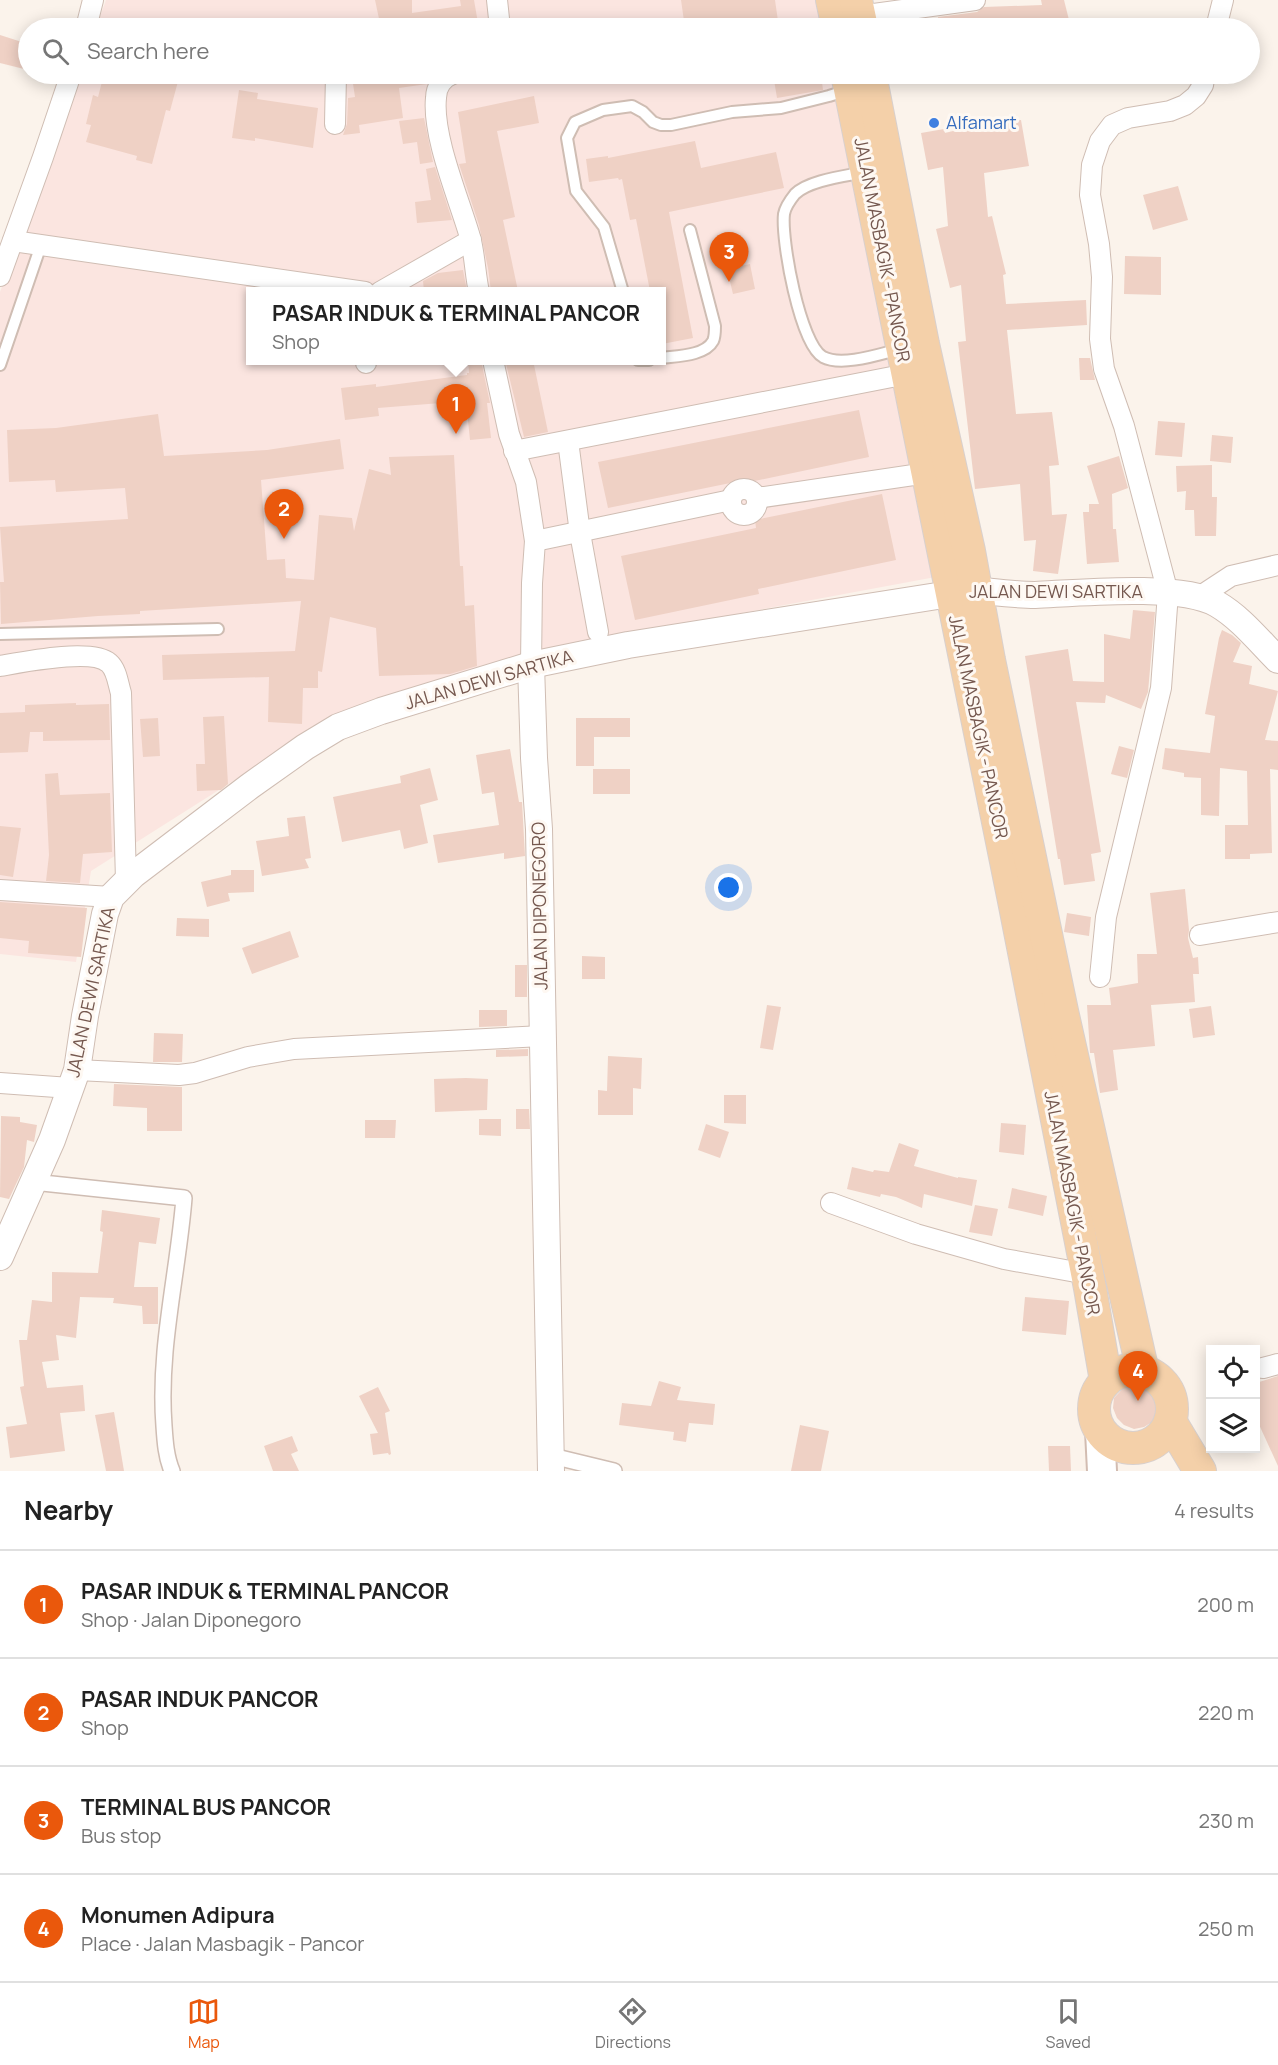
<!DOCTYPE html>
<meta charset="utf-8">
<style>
body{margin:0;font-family:Manrope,sans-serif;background:#f2f2f2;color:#222}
.controls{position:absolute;right:18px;bottom:18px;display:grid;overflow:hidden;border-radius:0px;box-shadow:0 3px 15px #0003}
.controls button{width:54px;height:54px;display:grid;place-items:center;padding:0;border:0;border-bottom:2px solid #e0e0e0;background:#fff;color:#222;font:30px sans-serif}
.you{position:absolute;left:729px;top:888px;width:21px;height:21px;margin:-15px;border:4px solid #fff;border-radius:50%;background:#1a73e8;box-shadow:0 0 0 9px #1a73e833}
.badge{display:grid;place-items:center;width:39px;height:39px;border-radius:50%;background:#ea580c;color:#fff;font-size:20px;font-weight:700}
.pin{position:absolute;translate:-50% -50px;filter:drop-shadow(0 2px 3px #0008)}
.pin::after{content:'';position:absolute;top:32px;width:21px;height:18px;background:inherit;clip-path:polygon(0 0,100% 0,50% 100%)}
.popup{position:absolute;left:246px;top:287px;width:420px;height:78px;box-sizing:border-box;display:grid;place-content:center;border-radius:0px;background:#fff;filter:drop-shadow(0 2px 4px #0005);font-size:20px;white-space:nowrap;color:#767676}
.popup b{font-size:22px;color:#222}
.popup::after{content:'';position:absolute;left:50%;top:100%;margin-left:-12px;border:12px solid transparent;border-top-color:#fff}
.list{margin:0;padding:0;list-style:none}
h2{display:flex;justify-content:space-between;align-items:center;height:78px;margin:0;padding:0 24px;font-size:26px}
h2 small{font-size:20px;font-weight:400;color:#767676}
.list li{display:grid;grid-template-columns:39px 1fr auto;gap:18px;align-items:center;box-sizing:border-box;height:108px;padding:0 24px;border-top:2px solid #e0e0e0}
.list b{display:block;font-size:22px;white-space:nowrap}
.list p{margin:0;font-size:20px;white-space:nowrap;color:#767676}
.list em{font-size:20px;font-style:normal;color:#767676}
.icon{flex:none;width:33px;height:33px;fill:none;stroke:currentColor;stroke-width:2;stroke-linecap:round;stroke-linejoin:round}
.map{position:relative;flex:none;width:1278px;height:1471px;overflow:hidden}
.search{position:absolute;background:#fff;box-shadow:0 3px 15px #0003;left:18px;right:18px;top:18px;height:66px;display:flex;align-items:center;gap:15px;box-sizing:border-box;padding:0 21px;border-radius:33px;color:#767676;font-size:22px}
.sheet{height:510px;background:#fff}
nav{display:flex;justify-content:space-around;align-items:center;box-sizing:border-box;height:84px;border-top:2px solid #e0e0e0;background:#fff;font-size:16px;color:#767676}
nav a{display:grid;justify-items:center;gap:3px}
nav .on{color:#ea580c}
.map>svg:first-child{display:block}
.commercial{fill:#fbe5e0;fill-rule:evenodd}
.building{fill:#efd1c5}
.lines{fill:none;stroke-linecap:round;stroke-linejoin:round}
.service-casing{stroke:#cfbdb3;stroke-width:14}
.pedestrian-casing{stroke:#cfbdb3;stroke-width:18}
.minor-casing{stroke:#cfbdb3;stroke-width:22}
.tertiary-casing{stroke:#cfbdb3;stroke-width:28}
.secondary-casing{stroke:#d2bcb1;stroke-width:32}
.primary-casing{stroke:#d8d0ce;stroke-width:34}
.service{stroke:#fff;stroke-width:10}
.pedestrian{stroke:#fff;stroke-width:15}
.minor{stroke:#fff;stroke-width:20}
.tertiary{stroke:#fff;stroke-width:26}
.secondary{stroke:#fff;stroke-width:28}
.primary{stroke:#f4d0a9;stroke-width:32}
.shop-dot{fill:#3f7fe0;stroke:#fef8f2;stroke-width:2}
.labels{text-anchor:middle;stroke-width:6;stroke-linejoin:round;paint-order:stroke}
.shop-label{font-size:18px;fill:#366cbe;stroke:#fef8f2;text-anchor:start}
.street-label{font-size:18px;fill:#75584f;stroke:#fef8f2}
</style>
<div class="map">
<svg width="1278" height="1471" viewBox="0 0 1278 1471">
<rect width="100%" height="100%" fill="#fbf3eb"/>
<g class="commercial">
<path d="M 106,0 L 827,0 L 832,28 L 96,28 Z"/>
<path d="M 80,74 L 841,74 L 941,576 L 603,639 L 339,714 L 91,871 L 76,962 L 0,954 L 0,292 ZM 250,292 L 662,292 L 662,360 L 250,360 Z"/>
</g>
<g class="building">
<path d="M 375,0 L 412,0 L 412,13 L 461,6 L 460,0 L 474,0 L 478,23 L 433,28 L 381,28 Z"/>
<path d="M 681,0 L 775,0 L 779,28 L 685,28 Z"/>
<path d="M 1041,0 L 1064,0 L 1071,28 L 939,28 L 938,17 L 977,12 L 984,7 L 1042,5 Z"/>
<path d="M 0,35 L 28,44 L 28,70 L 0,63 Z"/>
<path d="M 104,74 L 114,74 L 152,84 L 155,74 L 180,74 L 170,111 L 166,110 L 152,164 L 136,160 L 137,156 L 86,142 L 91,125 L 86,124 L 93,95 L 98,97 Z"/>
<path d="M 375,74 L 433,74 L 427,84 L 399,88 L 403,118 L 359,125 L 360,133 L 343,135 L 347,124 L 348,98 L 355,97 L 352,77 Z"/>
<path d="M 773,74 L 821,74 L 823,90 L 777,98 Z"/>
<path d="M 239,90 L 258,93 L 257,99 L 318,108 L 313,148 L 255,138 L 255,141 L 232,138 Z"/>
<path d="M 534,96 L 539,123 L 497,131 L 515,217 L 503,220 L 518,291 L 491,291 L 488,268 L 479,225 L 459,164 L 466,163 L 458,112 Z"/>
<path d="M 424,118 L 433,162 L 420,164 L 417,142 L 403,144 L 399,121 Z"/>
<path d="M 1021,120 L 1029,166 L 984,173 L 988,217 L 992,216 L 1006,274 L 1003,275 L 1006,304 L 1086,300 L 1087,325 L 1007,330 L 1016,414 L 1052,412 L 1059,465 L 1049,466 L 1052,515 L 1067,514 L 1058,574 L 1033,571 L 1036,540 L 1024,541 L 1020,484 L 975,489 L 958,342 L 966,341 L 961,285 L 950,288 L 936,229 L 948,226 L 943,167 L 928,170 L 921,133 L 944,129 L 945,133 L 973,126 L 973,128 Z"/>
<path d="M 695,141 L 701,168 L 776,152 L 784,188 L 669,212 L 693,338 L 662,344 L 662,291 L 650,291 L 636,219 L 630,220 L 622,179 L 619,180 L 618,178 L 589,182 L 586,159 L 608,156 L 608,158 Z"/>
<path d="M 435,167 L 452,220 L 417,223 L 415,202 L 431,200 L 426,169 Z"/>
<path d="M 1178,186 L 1188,220 L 1153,230 L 1143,195 Z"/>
<path d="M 1125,256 L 1161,257 L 1161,295 L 1124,294 Z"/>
<path d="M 750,264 L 755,289 L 733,294 L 727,269 Z"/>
<path d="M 463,270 L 467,291 L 424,291 L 423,281 L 438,273 Z"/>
<path d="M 1079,358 L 1090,358 L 1095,380 L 1080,380 Z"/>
<path d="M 468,360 L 481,360 L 490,403 L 487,403 L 491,438 L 470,440 L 466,401 L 378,408 L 379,416 L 345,420 L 341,388 L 376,384 L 376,387 L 467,375 L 467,373 L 469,373 Z"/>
<path d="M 505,360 L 533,360 L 548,432 L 524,437 Z"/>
<path d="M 859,410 L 869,457 L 745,483 L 745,480 L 608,508 L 598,462 Z"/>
<path d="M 158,414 L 164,456 L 267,450 L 340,439 L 344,469 L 261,480 L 267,560 L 285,559 L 286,578 L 314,580 L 319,515 L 352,518 L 354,531 L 369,469 L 391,475 L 389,457 L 454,455 L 460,566 L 463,566 L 465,606 L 474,605 L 477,666 L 450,674 L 379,676 L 376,628 L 330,617 L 322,672 L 318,671 L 318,688 L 303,688 L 302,724 L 268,722 L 269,677 L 163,680 L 162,655 L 295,651 L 301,601 L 140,611 L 140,614 L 98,616 L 1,624 L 0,582 L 4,582 L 0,527 L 128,519 L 125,488 L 56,492 L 55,480 L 9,482 L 7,430 L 56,428 Z"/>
<path d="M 1158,421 L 1185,423 L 1182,457 L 1155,455 Z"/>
<path d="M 1212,435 L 1233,437 L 1231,463 L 1210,461 Z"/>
<path d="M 1119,456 L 1128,488 L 1112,494 L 1113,529 L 1116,529 L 1119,562 L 1087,564 L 1083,512 L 1089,512 L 1089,504 L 1099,504 L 1087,466 Z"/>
<path d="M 1212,465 L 1212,497 L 1217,497 L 1216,536 L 1195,536 L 1194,510 L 1185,510 L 1186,491 L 1177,492 L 1176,466 Z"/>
<path d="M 882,494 L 896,560 L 758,589 L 759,594 L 635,620 L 621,556 L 756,528 L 755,520 Z"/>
<path d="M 1133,610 L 1155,612 L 1148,692 L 1141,709 L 1106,695 L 1105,703 L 1076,702 L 1101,852 L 1091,854 L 1095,881 L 1064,885 L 1060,859 L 1058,859 L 1025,656 L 1068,649 L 1073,681 L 1104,682 L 1104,634 L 1130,639 Z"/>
<path d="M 1222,630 L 1232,635 L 1241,643 L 1233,662 L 1252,666 L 1249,684 L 1278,691 L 1265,740 L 1278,741 L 1278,770 L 1270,769 L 1272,853 L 1250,854 L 1250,859 L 1225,859 L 1225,825 L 1248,825 L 1247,771 L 1220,768 L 1219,816 L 1201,815 L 1201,778 L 1184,777 L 1184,773 L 1162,769 L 1165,748 L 1210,753 L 1215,716 L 1205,714 L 1219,638 Z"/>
<path d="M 76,703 L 76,705 L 109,704 L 110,740 L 43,741 L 43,732 L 30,732 L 28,752 L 0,753 L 0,713 L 25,712 L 25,705 Z"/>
<path d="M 224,716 L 228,784 L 221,790 L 197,791 L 196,764 L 205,764 L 203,717 Z"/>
<path d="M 158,718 L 160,756 L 143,757 L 140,719 Z"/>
<path d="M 576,718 L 630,718 L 630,737 L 594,737 L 594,766 L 576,766 Z"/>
<path d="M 1119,746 L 1134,750 L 1127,778 L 1111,774 Z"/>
<path d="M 510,749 L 519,802 L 522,802 L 525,856 L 504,859 L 504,853 L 438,863 L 433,835 L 499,825 L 494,792 L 482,794 L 476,755 Z"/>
<path d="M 430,768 L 438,800 L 420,805 L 428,843 L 404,849 L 400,830 L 342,842 L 333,797 L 401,783 L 400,776 Z"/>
<rect x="593" y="769" width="37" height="25"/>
<path d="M 58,773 L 60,795 L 110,793 L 112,852 L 83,854 L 80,883 L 46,881 L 49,855 L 45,774 Z"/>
<path d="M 305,816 L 311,858 L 305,859 L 309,868 L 262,876 L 256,841 L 289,836 L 287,818 Z"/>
<path d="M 0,826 L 21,828 L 13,877 L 0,875 Z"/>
<path d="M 231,870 L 254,870 L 254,892 L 228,893 L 230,901 L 207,907 L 201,882 L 231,875 Z"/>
<path d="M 1185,889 L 1189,930 L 1188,938 L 1193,958 L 1198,957 L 1199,974 L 1193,974 L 1195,1002 L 1151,1005 L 1155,1046 L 1113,1050 L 1118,1090 L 1100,1093 L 1094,1053 L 1090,1053 L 1087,1005 L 1111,1005 L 1109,988 L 1138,983 L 1137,954 L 1157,954 L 1150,893 Z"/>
<path d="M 0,902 L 87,908 L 81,957 L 28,953 L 29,941 L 0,938 Z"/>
<path d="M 1067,913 L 1091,917 L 1089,936 L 1064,932 Z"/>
<path d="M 177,918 L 209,919 L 209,937 L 176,936 Z"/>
<path d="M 290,931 L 299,957 L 252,974 L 242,948 Z"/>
<path d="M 582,956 L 605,957 L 605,979 L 582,979 Z"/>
<rect x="515" y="965" width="12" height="32"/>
<path d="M 767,1005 L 781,1007 L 773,1050 L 760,1048 Z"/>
<path d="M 1211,1006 L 1215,1035 L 1193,1038 L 1189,1009 Z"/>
<path d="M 479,1010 L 507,1010 L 507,1026 L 479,1027 Z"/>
<path d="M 154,1033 L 183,1034 L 182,1062 L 153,1062 Z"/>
<path d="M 528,1049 L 528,1056 L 496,1057 L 496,1050 Z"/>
<path d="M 608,1056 L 642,1058 L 641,1089 L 633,1088 L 633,1115 L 598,1115 L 598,1090 L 607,1091 Z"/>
<path d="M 466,1078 L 488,1079 L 487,1110 L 435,1112 L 434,1079 Z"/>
<path d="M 114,1084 L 182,1087 L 182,1131 L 147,1131 L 147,1108 L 113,1106 Z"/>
<path d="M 724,1095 L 746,1095 L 746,1124 L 724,1123 Z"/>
<path d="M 516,1109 L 529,1109 L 530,1129 L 516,1129 Z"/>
<path d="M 1,1116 L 20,1117 L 20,1122 L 37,1125 L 34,1142 L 27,1140 L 24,1167 L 9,1199 L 0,1197 Z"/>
<path d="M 479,1119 L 501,1119 L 501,1136 L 479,1135 Z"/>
<path d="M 365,1120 L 396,1120 L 395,1138 L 365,1138 Z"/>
<path d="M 1001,1123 L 1026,1125 L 1024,1155 L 999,1152 Z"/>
<path d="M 706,1124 L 729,1132 L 720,1158 L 698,1150 Z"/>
<path d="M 899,1143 L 919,1150 L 914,1166 L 958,1178 L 958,1177 L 977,1180 L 972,1206 L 924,1194 L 922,1208 L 896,1197 L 881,1194 L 880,1197 L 847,1189 L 852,1167 L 873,1172 L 874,1170 L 889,1172 Z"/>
<path d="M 1012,1188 L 1047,1196 L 1043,1216 L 1008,1208 Z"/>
<path d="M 975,1205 L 998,1209 L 992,1236 L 969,1232 Z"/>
<path d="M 102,1210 L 160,1218 L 156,1244 L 139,1242 L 134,1287 L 158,1287 L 158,1324 L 143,1324 L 142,1306 L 113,1303 L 114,1298 L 80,1297 L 76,1338 L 56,1335 L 59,1360 L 42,1362 L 47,1388 L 83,1385 L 85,1411 L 60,1413 L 65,1451 L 10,1458 L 6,1427 L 27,1424 L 20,1387 L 24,1386 L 19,1340 L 27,1340 L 32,1300 L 52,1302 L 52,1272 L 98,1273 L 103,1232 L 100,1231 Z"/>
<path d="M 1025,1297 L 1069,1301 L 1066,1335 L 1022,1331 Z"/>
<path d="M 1278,1376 L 1278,1466 L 1256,1418 L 1256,1383 Z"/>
<path d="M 659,1381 L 681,1387 L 677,1400 L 715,1404 L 713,1425 L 689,1423 L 686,1442 L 673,1440 L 674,1432 L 619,1425 L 622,1403 L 651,1406 Z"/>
<path d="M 1128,1383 L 1138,1389 L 1151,1388 L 1156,1393 L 1159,1402 L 1152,1422 L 1144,1427 L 1134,1429 L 1124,1425 L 1117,1418 L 1113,1408 L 1114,1398 Z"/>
<path d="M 378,1387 L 390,1411 L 385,1413 L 391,1454 L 389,1455 L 388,1453 L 373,1455 L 370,1434 L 378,1433 L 359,1396 Z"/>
<path d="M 114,1412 L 119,1441 L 124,1471 L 106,1471 L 95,1415 Z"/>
<path d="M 800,1425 L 829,1431 L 821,1471 L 791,1471 Z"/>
<path d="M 292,1436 L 298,1451 L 291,1454 L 299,1471 L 273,1471 L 264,1446 Z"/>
<path d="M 1048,1446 L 1070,1446 L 1071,1471 L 1049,1471 Z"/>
</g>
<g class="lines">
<defs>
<g id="service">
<path d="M 865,172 C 846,176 809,180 795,194 C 791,199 785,208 784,214 C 781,240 800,344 823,357 C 842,367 880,354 900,349"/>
<path d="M 623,292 L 604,227 L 576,191 L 567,138 L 575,122 L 603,110 L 632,106 L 643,112 L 653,122 L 661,125 L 671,125 L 732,112 L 781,108 L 829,96 L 848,90"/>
<path d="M 662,358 C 676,356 705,356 713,341 C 715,337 715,331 715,326 L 690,230"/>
<path d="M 638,360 L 649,360"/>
<path d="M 0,365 L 41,245"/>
<path d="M 0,634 L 218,629"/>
</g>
<g id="pedestrian">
<path d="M 33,1182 L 184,1198 C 178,1274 158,1349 164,1426 C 165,1441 166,1457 172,1471"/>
<path d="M 552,1456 L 614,1471"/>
</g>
<g id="minor">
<path d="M 497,0 L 500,28"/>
<path d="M 859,16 L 975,0"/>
<path d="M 86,28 L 93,0"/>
<path d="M 1216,28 L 1223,0"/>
<path d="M 453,74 C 443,77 436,87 436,98 C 432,136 459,199 470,237 C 475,255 475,274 479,292"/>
<path d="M 335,124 L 336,74"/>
<path d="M 13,241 L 365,292"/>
<path d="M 0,276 L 43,157 L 71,74"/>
<path d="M 380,292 L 471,240"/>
<path d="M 366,360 L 366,363"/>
<path d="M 493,360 L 509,434 L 526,482 L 535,541"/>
<path d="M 568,441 L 580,533 L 598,632"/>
<path d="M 514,451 L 907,374"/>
<circle cx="744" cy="502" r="13"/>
<path d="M 757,498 L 927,473"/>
<path d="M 1199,597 L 1231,576 L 1278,565"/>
<path d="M 531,665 L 532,583 L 535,541 L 731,500"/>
<path d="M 0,666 C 23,662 92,648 109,663 C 117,670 118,684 121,693 L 126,881"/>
<path d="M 0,890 L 111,897"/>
<path d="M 1200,935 L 1278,922"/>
<path d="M 1100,977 L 1106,917 L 1161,688 L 1168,593 L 1124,426 L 1104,369 L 1100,339 L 1102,277 L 1099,244 L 1090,195 L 1092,165 L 1100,141 L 1112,125 L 1128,118 L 1170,111 L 1185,105 L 1196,96 L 1203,85 L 1205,74"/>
<path d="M 77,1070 L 179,1075 L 195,1073 L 248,1057 L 294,1049 L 542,1036"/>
<path d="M 0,1083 L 70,1088"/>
<path d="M 831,1203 L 916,1234 L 1004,1259 L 1087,1274"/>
<path d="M 1263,1368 L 1278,1364"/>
</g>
<g id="tertiary">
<path d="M 531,665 L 534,758 L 539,829 L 551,1471"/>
<path d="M 0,1257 L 52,1140 L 77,1070 L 85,1016 L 105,914 L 111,897 L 133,875 L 250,786 L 305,747 L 338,727 L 381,711 L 531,665 L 628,645 L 975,590 C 995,592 1015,595 1035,595 C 1078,593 1181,583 1217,604 C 1241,618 1259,641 1278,660"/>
</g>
<path id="secondary" d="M 1100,1431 L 1102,1471"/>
<g id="primary">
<path d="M 832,0 L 838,28"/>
<path d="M 856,0 L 862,28"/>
<path d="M 847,74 L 1014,901 L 1090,1288 L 1106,1381"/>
<path d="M 870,74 L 923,344 L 969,551 L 989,660 L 1062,1011 L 1143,1372"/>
<circle cx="1133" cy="1409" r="39"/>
<path d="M 1170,1421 L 1200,1471"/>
</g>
</defs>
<use href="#service" class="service-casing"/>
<use href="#pedestrian" class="pedestrian-casing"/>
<use href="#minor" class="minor-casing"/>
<use href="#tertiary" class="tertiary-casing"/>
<use href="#secondary" class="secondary-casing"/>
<use href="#primary" class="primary-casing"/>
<use href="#service" class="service"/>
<use href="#pedestrian" class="pedestrian"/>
<use href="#minor" class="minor"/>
<use href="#tertiary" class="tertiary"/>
<use href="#secondary" class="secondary"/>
<use href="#primary" class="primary"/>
</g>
<circle class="shop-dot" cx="934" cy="123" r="6"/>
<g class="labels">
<g class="shop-label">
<text x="946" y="129">Alfamart</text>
</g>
<g class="street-label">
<text transform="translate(882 250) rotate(79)" y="6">JALAN MASBAGIK - PANCOR</text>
<text x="1056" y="598">JALAN DEWI SARTIKA</text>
<text transform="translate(489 680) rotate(-16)" y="6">JALAN DEWI SARTIKA</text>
<text transform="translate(978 727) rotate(78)" y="6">JALAN MASBAGIK - PANCOR</text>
<text transform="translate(540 906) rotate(-91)" y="6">JALAN DIPONEGORO</text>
<text transform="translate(91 992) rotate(-78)" y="6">JALAN DEWI SARTIKA</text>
<text transform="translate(1072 1203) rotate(79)" y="6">JALAN MASBAGIK - PANCOR</text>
</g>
</g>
</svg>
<div class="controls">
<button><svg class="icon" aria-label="locate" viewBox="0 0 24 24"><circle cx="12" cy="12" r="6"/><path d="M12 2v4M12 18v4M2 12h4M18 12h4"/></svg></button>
<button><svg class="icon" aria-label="layers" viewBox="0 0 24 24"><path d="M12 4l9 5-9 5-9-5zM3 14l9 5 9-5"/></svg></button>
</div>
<div class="you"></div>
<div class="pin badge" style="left:456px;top:434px">1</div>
<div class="popup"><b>PASAR INDUK &amp; TERMINAL PANCOR</b>Shop</div>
<div class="pin badge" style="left:284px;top:539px">2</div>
<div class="pin badge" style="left:729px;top:282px">3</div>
<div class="pin badge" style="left:1138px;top:1401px">4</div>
<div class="search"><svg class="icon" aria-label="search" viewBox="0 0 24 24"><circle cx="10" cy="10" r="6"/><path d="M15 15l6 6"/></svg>Search here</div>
</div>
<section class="sheet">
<h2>Nearby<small>4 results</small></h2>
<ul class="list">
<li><span class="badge">1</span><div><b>PASAR INDUK &amp; TERMINAL PANCOR</b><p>Shop · Jalan Diponegoro</p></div><em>200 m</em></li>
<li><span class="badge">2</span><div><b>PASAR INDUK PANCOR</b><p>Shop</p></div><em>220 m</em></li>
<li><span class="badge">3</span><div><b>TERMINAL BUS PANCOR</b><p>Bus stop</p></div><em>230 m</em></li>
<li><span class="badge">4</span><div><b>Monumen Adipura</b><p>Place · Jalan Masbagik - Pancor</p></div><em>250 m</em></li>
</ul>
</section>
<nav>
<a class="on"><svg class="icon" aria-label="map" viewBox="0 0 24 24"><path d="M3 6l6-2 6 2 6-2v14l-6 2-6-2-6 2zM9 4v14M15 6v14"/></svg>Map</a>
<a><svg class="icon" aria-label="directions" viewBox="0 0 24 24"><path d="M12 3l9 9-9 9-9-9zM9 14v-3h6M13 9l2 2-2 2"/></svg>Directions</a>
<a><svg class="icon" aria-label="saved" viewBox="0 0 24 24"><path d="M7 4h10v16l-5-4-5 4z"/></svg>Saved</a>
</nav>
